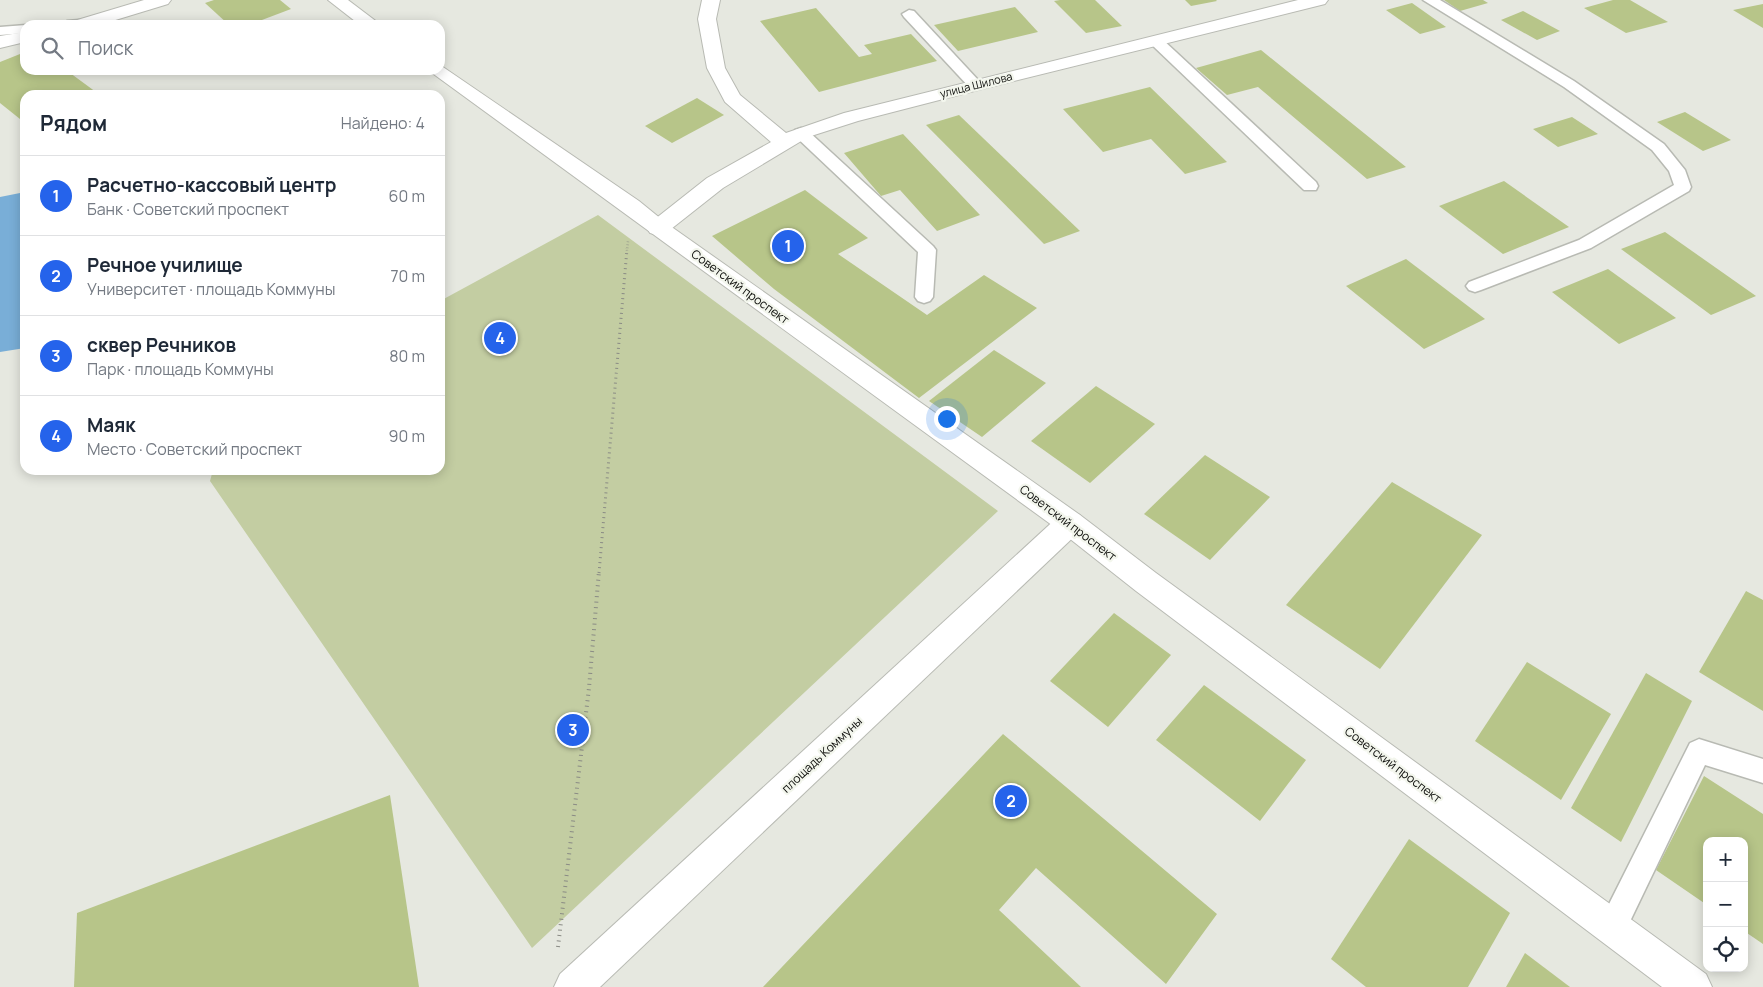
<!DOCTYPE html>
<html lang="ru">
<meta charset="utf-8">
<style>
body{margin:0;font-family:Manrope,sans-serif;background:#f2f2f3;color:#1f2937}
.controls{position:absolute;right:15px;bottom:15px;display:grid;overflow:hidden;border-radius:10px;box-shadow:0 2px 12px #0003}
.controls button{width:45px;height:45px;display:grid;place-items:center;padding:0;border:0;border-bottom:1px solid #e0e1e3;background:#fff;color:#1f2937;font:25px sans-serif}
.you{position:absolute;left:946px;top:418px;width:18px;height:18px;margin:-12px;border:4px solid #fff;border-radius:50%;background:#1a73e8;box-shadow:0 0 0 8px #1a73e833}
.badge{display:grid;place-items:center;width:32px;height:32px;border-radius:50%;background:#2563eb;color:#fff;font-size:16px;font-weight:700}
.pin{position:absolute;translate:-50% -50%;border:2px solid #fff;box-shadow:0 1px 5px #0006}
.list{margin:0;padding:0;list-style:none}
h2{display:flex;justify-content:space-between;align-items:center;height:65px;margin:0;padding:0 20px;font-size:21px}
h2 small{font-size:16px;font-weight:400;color:#747a83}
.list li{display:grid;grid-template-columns:32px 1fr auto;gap:15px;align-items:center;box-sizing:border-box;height:80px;padding:0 20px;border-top:1px solid #e0e1e3}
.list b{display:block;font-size:19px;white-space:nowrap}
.list p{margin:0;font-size:16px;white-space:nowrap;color:#747a83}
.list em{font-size:16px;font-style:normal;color:#747a83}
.icon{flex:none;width:28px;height:28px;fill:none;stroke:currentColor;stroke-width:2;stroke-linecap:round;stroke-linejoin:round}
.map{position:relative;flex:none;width:1763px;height:987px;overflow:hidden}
.search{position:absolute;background:#fff;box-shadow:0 2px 12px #0003;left:20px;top:20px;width:425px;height:55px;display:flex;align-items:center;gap:12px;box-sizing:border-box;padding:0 18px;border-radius:15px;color:#747a83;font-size:19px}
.panel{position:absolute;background:#fff;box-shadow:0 2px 12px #0003;left:20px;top:90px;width:425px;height:385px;border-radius:15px}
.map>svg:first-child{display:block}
.green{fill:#c3cda2}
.water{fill:#79aed7}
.building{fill:#b7c589}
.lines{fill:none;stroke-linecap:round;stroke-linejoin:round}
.lane-casing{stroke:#b8bab3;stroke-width:3}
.street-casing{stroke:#b8bab3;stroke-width:2}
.secondary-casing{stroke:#b8bab3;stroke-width:2}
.path-far2{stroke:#8a8b85;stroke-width:2.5;stroke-dasharray:0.5 2.5;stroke-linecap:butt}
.path-far1{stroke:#8a8b85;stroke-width:3;stroke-dasharray:1 4;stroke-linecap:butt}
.path{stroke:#8a8b85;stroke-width:4;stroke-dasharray:1 4.5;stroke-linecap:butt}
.lane{fill:#fff;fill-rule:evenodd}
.street{fill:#fff;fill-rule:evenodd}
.secondary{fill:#fff;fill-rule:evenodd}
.labels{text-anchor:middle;stroke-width:4.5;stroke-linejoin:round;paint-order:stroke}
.far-street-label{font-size:11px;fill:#0b0c09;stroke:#f3f6ed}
.street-label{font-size:12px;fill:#0b0c09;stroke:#f3f6ed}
</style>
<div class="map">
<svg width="1763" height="987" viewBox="0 0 1763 987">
<rect width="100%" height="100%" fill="#e6e8e0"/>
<path class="green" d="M 598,215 L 998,511 L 532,948 L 210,481 L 213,470 L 440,470 L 440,301 Z"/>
<path class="water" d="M 25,192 L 25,348 L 0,352 L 0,197 Z"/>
<g class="building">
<path d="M 214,0 L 280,0 L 291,9 L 249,25 L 229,25 L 205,3 Z"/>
<path d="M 1060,0 L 1095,0 L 1122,26 L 1086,33 L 1054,1 Z"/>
<path d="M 1185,0 L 1216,0 L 1217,1 L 1191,6 Z"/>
<path d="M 1444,0 L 1483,0 L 1488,3 L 1460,11 Z"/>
<path d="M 1613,0 L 1630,0 L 1668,22 L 1626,33 L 1584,8 Z"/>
<path d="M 1412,3 L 1446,27 L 1420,34 L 1386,10 Z"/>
<path d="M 1763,4 L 1763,28 L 1733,10 Z"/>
<path d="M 1015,7 L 1038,32 L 958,51 L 934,25 Z"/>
<path d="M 816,8 L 859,57 L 872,54 L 864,45 L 911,34 L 937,61 L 819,92 L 760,21 Z"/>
<path d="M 1523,11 L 1560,31 L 1537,40 L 1501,20 Z"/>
<path d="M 1261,50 L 1406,167 L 1367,179 L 1258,87 L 1227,95 L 1196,68 Z"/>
<path d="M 25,52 L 25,70 L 66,70 L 100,95 L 25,95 L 25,123 L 0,103 L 0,62 Z"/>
<path d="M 1150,87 L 1227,162 L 1185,174 L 1151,139 L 1103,152 L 1063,109 Z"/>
<path d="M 697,98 L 724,115 L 672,143 L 645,126 Z"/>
<path d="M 1685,112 L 1731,140 L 1703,151 L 1657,122 Z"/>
<path d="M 959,115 L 1080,231 L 1044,244 L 926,125 Z"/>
<path d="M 1572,117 L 1598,134 L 1558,147 L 1533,129 Z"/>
<path d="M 903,134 L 980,215 L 937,231 L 900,190 L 881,196 L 844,153 Z"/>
<path d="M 1504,181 L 1569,227 L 1503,254 L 1439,206 Z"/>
<path d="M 805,190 L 868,238 L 838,254 L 927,315 L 984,275 L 1037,308 L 919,398 L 774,289 L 712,236 Z"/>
<path d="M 1665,232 L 1756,296 L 1711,315 L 1621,249 Z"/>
<path d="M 1406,259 L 1485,319 L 1424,349 L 1346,286 Z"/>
<path d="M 1608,269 L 1676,318 L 1619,344 L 1552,292 Z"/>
<path d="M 994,350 L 1046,383 L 982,437 L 929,401 Z"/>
<path d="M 1096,386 L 1155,424 L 1090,483 L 1031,441 Z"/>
<path d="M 1205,455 L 1270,497 L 1210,560 L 1144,514 Z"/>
<path d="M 1392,482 L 1482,535 L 1380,669 L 1286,605 Z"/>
<path d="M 1746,591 L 1763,600 L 1763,711 L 1699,672 Z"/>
<path d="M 1114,613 L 1171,655 L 1108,727 L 1050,681 Z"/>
<path d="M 1527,662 L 1611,714 L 1561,800 L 1475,741 Z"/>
<path d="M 1646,673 L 1692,701 L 1621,842 L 1571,808 Z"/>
<path d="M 1204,685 L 1306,760 L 1260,821 L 1156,740 Z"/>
<path d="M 1003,734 L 1217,914 L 1166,984 L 1036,868 L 999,910 L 1081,987 L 763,987 Z"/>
<path d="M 1704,776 L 1763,814 L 1763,944 L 1744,931 L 1744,841 L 1707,841 L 1707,905 L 1656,870 Z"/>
<path d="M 390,795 L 419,987 L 74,987 L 77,913 Z"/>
<path d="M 1409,839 L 1510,913 L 1468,987 L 1366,987 L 1331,959 Z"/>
<path d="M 1525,953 L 1570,987 L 1506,987 Z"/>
</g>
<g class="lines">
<defs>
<g id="lane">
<path d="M 1423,0 L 1440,0 L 1574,81 L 1664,144 L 1685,170 L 1691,187 L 1689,191 L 1591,248 L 1481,290 L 1475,292 L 1469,290 L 1466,286 L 1469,282 L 1579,240 L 1674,185 L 1669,171 L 1652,150 L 1564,87 Z"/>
<path d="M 909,10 L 914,11 L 980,82 L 982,85 L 980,88 L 970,88 L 904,17 L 902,14 Z"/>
<path d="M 91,19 L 96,20 L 97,25 L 60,25 L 67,21 Z"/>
<path d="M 26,25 L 25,33 L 0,35 L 0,27 Z"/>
<path d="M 1157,38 L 1162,39 L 1316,182 L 1318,186 L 1316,190 L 1304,190 L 1152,45 L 1150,42 Z"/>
<path d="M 801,128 L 807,130 L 933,246 L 936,250 L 933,297 L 930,301 L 924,303 L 918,301 L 915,297 L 918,252 L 795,136 L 793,133 L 795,130 Z"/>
<path d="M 1699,739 L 1763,759 L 1763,783 L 1705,765 L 1622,938 L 1612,942 L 1602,938 L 1598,928 L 1602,918 L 1690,743 Z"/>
</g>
<g id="street">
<path d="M 144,0 L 171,0 L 168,4 L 99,25 L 71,25 L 74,21 Z"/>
<path d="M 702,0 L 720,0 L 716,19 L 725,68 L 740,95 L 786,133 L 844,113 L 1298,0 L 1328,0 L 1325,4 L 982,89 L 858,121 L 808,137 L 723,188 L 666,233 L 658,235 L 650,233 L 647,228 L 650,223 L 707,178 L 771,142 L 725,102 L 707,68 L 698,19 Z"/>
<path d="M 25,32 L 25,42 L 0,48 L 0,36 Z"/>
<path d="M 1070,512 L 1080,515 L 1084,523 L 1080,531 L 600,987 L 554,987 L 560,974 L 1060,515 Z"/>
</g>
<g id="secondary">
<path d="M 328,0 L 348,0 L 381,25 L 360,25 Z"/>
<path d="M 440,65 L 639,201 L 666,223 L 1080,515 L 1156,573 L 1706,974 L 1712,987 L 1662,987 L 1136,591 L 1060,531 L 428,70 L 440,70 Z"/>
</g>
</defs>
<use href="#lane" class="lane-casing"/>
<use href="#street" class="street-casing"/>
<use href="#secondary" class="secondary-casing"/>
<path class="path-far2" d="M 627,251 L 628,241"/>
<path class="path-far1" d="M 599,573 L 627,249"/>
<path class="path" d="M 558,947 L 589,688 L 599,571"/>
<use href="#lane" class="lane"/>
<use href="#street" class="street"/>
<use href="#secondary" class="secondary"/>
</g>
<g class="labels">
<g class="far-street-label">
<text transform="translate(976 85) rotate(-14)" y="4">улица Шилова</text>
</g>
<g class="street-label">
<text transform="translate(740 287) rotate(36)" y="4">Советский проспект</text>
<text transform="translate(1068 523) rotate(37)" y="4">Советский проспект</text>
<text transform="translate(822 755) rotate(-43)" y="4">площадь Коммуны</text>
<text transform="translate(1393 765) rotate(37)" y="4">Советский проспект</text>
</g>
</g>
</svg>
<div class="controls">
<button>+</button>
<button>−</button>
<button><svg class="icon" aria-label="locate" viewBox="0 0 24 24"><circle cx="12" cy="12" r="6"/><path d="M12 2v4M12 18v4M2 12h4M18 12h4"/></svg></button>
</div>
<div class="you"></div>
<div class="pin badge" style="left:788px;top:246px">1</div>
<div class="pin badge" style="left:1011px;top:801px">2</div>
<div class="pin badge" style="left:573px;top:730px">3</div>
<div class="pin badge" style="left:500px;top:338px">4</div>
<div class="search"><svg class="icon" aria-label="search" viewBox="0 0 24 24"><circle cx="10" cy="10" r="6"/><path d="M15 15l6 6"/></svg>Поиск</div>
<section class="panel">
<h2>Рядом<small>Найдено: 4</small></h2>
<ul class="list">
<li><span class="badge">1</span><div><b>Расчетно-кассовый центр</b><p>Банк · Советский проспект</p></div><em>60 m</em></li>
<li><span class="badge">2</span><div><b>Речное училище</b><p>Университет · площадь Коммуны</p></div><em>70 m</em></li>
<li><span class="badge">3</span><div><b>сквер Речников</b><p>Парк · площадь Коммуны</p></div><em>80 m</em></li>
<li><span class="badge">4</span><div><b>Маяк</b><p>Место · Советский проспект</p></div><em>90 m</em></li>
</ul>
</section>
</div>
